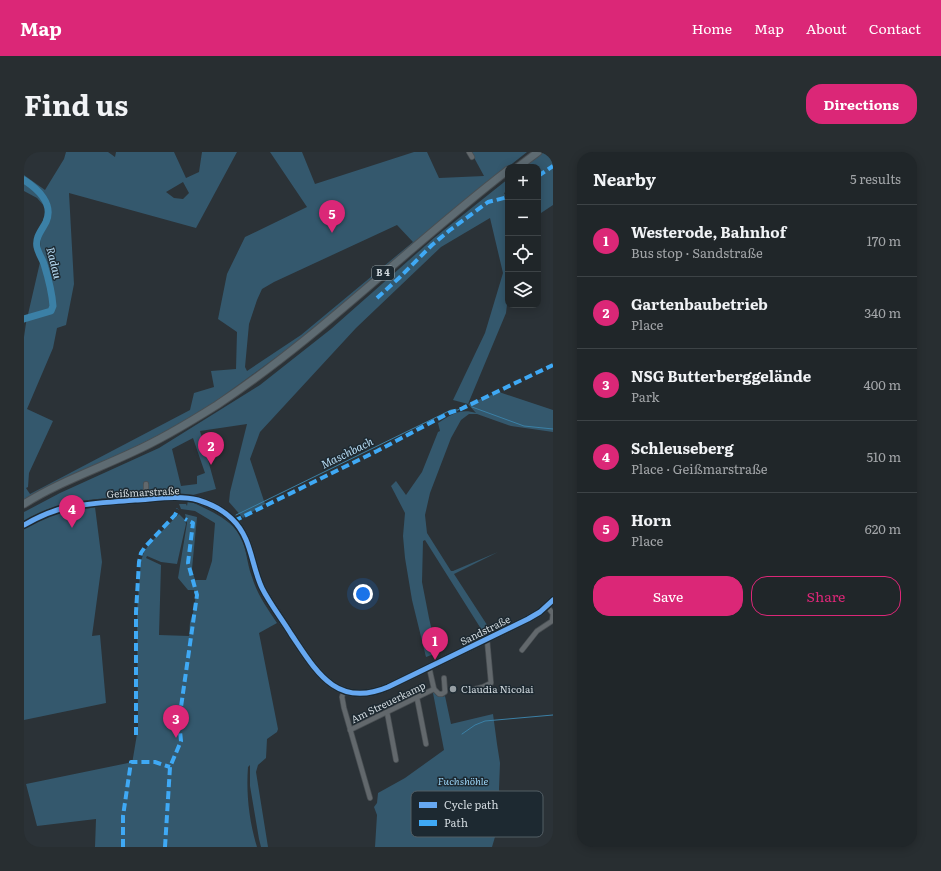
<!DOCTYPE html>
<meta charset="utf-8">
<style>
body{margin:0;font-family:Literata,serif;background:#282e31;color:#f1f3f6}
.controls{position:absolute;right:12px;top:12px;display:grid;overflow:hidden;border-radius:8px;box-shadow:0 2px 10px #0003}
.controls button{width:36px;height:36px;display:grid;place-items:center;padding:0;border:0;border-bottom:1px solid #3d4346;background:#202629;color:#f1f3f6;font:20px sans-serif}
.you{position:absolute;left:339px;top:442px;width:14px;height:14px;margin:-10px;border:3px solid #fff;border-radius:50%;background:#1a73e8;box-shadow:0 0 0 6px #1a73e833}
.badge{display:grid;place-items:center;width:26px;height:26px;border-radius:50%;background:#db2777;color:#fff;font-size:13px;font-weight:700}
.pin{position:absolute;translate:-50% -33px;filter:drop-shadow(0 1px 2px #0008)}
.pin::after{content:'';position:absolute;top:21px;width:14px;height:12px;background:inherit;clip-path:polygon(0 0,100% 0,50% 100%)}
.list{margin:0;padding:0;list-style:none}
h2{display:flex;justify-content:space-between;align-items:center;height:52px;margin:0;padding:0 16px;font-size:17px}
h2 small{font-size:13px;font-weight:400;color:#a2a5a8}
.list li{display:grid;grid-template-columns:26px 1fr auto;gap:12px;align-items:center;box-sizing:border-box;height:72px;padding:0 16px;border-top:1px solid #3d4346}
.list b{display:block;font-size:15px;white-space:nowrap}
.list p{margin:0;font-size:13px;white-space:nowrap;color:#a2a5a8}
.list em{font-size:13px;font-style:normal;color:#a2a5a8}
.actions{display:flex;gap:8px;padding:12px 16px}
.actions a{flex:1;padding:9px 0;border:1px solid #db2777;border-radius:16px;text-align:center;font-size:14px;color:#db2777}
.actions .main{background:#db2777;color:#fff}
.icon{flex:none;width:22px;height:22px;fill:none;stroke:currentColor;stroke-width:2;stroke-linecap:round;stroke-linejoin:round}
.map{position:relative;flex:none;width:529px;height:695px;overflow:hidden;border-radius:16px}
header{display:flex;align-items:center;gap:24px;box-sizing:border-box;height:56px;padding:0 20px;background:#db2777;color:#fff}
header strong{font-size:19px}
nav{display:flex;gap:22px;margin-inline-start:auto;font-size:14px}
.intro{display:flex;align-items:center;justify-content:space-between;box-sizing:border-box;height:96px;padding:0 24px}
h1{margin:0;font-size:28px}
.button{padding:10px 18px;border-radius:16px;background:#db2777;color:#fff;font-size:14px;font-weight:700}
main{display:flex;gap:24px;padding:0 24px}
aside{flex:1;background:#202629;border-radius:16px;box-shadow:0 2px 10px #0003}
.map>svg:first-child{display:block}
.green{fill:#34586d;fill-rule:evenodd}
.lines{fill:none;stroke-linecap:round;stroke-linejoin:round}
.stream{stroke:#3b80a6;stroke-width:1}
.river{stroke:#3b80a6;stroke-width:7}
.minor-casing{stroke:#494f53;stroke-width:6}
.tertiary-casing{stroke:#494f53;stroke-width:8}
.trunk-casing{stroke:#494f53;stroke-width:9}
.minor{stroke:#62686c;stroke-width:4.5}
.tertiary{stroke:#62686c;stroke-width:5.5}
.trunk{stroke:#5e6b72;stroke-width:7}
.quiet{stroke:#3fa9f5;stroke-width:4;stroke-dasharray:8 4;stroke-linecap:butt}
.cycleway-casing{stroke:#1d2931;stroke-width:8}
.cycleway{stroke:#66a8f1;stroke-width:5}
.poi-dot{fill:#969ea3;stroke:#1d2931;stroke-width:1.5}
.labels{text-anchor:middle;stroke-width:3;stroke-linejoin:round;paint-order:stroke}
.shield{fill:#1d2931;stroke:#9aa4a9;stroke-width:1}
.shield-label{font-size:9px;font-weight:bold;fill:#d0d8dd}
.street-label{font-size:10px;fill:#d0d8dd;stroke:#1d2931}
.poi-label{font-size:10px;fill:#d0d8dd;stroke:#1d2931;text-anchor:start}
.park-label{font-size:10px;font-style:italic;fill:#9ad3f5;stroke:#1d2931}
.water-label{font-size:11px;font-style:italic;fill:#b7dcf4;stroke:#1d2931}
.key{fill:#1d2931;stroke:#535e65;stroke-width:1}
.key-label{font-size:11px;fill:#d0d8dd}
</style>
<header>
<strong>Map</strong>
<nav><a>Home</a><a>Map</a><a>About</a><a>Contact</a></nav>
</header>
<div class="intro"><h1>Find us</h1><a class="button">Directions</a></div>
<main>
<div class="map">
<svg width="529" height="695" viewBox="0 0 529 695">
<rect width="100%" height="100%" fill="#2b3237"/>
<g class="green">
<path d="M 42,0 L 84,0 L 91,5 L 92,0 L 150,0 L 162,26 L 175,20 L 178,0 L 213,0 L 172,76 L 45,41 L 50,132 L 42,173 L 33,176 L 29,196 L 3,257 L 29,269 L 5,321 L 4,335 L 2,336 L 6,342 L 166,258 L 170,241 L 190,235 L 187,219 L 212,217 L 213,180 L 194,167 L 203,122 L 221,85 L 283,55 L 246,0 L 278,0 L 291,32 L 390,0 L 403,0 L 415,26 L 460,24 L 447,0 L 503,0 L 475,22 L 280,185 L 173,263 L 130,286 L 25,335 L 0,351 L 0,185 L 2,171 L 17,106 L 16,77 L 22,60 L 21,55 L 13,46 L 0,39 L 0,23 L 21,38 L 40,7 ZM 159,30 L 165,41 L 159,47 L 150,46 L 142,40 ZM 373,73 L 389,90 L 277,183 L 223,219 L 221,215 L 225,172 L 233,148 L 238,137 L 250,130 Z"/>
<path d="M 520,0 L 529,0 L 529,53 L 514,63 L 514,15 L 500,15 Z"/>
<path d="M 484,27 L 484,39 L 480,41 L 484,48 L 484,144 L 482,161 L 444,252 L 475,240 L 529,258 L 529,280 L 487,274 L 453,262 L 445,262 L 437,268 L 427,286 L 406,341 L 401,363 L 403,381 L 427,419 L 429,419 L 474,400 L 430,422 L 467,479 L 458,483 L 459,480 L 401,388 L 399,389 L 398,430 L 405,466 L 413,501 L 402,505 L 388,448 L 381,406 L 379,384 L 381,361 L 367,334 L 372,329 L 382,343 L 398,320 L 414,280 L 416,279 L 414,271 C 427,263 436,256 452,261 L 444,252 L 429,248 L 461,181 L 479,121 L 466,66 L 417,95 L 332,176 L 236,280 L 226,307 L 241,352 L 219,366 L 205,350 L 206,340 L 223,272 L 176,279 L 192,337 L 169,343 L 118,342 L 117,345 C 86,346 54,346 25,357 C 16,360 8,365 0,369 L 0,360 L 2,359 L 36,341 L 135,296 L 236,233 L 307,177 L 410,86 ZM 169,286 L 181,321 L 173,324 L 173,332 L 157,334 L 148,297 Z"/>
<path d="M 164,348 C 181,357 200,363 213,379 C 223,392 222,410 228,425 C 233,442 243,456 253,471 L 235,481 L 254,577 L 253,580 L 243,587 L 242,606 L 234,613 L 232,620 L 244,695 L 237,695 L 235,687 L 226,634 L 226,613 L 224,615 C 222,641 225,669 233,695 L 71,695 L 72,667 L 13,674 L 2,632 L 104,611 L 108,612 L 114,576 L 113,459 L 117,409 L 120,400 L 126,391 L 155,362 L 161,368 L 162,372 L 153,412 L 137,410 L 123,404 L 122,406 L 137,413 L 135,483 L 165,484 C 166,479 165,472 167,467 C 170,458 173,448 170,438 L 164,438 L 154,426 L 163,371 L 161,362 L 173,365 L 168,417 L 171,428 L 182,428 L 188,409 L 191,371 L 171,359 L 157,357 L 155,352 L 162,352 L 163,354 Z"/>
<path d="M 45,355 L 57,358 L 71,355 L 78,410 L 68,484 L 76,483 L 82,551 L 0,568 L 0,373 Z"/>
<path d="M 410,540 C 412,545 417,546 421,544 L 427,572 L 469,562 L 473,592 L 476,611 L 475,637 L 477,659 L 476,668 L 468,695 L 351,695 L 353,663 L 350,655 L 353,651 L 354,641 L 381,626 L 420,598 L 409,541 Z"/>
</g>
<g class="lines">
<g class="stream">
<path d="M 448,255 L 500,274 L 529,277"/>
<path d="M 212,363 L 427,258 L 434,258 L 441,253"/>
<path d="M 438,582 L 451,573 L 461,569 L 529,563"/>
</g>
<path class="river" d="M 0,28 C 14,37 30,52 22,70 C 18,78 11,85 13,95 C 14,101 18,106 20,112 C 24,125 28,140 29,154 L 27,159 L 0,167"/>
<defs>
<g id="minor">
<path d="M 445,0 L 448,5"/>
<path d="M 0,2 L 1,0"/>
<path d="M 122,348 L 122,332"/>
<path d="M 498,498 L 513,479 L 528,469 L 529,462 L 523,454"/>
<path d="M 405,515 L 410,537 L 415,542 L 418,542 L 421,540 L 420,526"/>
<path d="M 451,537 L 459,535 L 467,531 L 463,487"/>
<path d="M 320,538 L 318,545 L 320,556 L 346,646"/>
<path d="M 393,546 L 402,592"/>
<path d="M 363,560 L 372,608"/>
<path d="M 326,578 L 410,537"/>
</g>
<path id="tertiary" d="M 0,373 C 14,365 29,358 45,355 C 67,351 89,350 111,348 C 131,347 155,343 174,348 C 187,352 199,358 208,367 C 228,386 227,413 238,436 C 246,452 258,467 267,482 C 292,519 312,557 364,535 L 504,467 L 516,460 L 529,448"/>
<g id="trunk">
<path d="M 494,15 L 514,0"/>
<path d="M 0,352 C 33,331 73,317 109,300 C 138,287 166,270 193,253 C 297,184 385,94 484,18"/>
</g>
</defs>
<use href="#minor" class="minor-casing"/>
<use href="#tertiary" class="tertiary-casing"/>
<use href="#trunk" class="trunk-casing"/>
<use href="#minor" class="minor"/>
<use href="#tertiary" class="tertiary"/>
<use href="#trunk" class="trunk"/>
<g class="quiet">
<path d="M 514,24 L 529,14"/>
<path d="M 353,146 L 375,126 L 408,93 L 426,78 L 464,50 L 484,45"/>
<path d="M 210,369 L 353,299 L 425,261 L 437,257 L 529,213"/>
<path d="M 112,583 L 112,460 L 115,410 L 117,401 L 121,395 L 151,363 L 154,357"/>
<path d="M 99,695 L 99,664 L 107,610 L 131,610 L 146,615"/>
<path d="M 141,695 L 146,615 L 157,589 L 155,569 L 173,443 L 164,411 L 169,371 L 161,367"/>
</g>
<defs>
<path id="cycleway" d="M 0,373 C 14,365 29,358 45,355 C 67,351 89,350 111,348 C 131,347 155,343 174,348 C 187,352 199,358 208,367 C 228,386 227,413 238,436 C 246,452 258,467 267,482 C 292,519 312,557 364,535 L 504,467 L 516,460 L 529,448"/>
</defs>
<use href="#cycleway" class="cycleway-casing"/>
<use href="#cycleway" class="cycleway"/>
</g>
<circle class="poi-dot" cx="429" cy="537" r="4"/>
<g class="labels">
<rect class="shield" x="348" y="114" width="22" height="14" rx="3"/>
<g class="shield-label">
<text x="359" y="124">B 4</text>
</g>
<g class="street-label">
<text transform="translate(119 340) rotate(-3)" y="4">Geißmarstraße</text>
<text transform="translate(461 478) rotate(-26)" y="4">Sandstraße</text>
<text transform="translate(364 550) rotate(-26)" y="4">Am Streuerkamp</text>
</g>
<g class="poi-label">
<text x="437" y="541">Claudia Nicolai</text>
</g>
<g class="park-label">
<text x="439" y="633">Fuchshöhle</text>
</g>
<g class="water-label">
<text transform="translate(30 111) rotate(76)" y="4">Radau</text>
<text transform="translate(323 301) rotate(-26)" y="4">Maschbach</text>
</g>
</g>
<rect x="387" y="639" width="132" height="46" rx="6" class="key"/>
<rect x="395" y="650" width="18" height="6" fill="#66a8f1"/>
<rect x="395" y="668" width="18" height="6" fill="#3fa9f5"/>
<g class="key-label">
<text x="420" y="657">Cycle path</text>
<text x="420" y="675">Path</text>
</g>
</svg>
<div class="controls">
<button>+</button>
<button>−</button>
<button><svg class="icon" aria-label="locate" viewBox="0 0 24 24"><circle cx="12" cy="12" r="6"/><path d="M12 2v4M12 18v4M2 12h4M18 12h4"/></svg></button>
<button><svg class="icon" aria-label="layers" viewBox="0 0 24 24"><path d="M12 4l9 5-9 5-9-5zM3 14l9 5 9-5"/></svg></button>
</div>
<div class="you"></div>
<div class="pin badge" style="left:411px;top:508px">1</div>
<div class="pin badge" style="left:187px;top:313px">2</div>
<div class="pin badge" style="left:152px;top:586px">3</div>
<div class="pin badge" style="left:48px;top:376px">4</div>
<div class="pin badge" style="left:308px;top:81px">5</div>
</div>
<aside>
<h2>Nearby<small>5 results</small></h2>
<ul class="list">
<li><span class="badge">1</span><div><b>Westerode, Bahnhof</b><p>Bus stop · Sandstraße</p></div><em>170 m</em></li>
<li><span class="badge">2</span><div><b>Gartenbaubetrieb</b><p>Place</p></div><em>340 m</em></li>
<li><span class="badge">3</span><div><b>NSG Butterberggelände</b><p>Park</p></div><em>400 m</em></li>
<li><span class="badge">4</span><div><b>Schleuseberg</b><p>Place · Geißmarstraße</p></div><em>510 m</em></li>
<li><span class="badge">5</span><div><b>Horn</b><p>Place</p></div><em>620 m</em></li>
</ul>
<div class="actions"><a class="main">Save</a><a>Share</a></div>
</aside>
</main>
